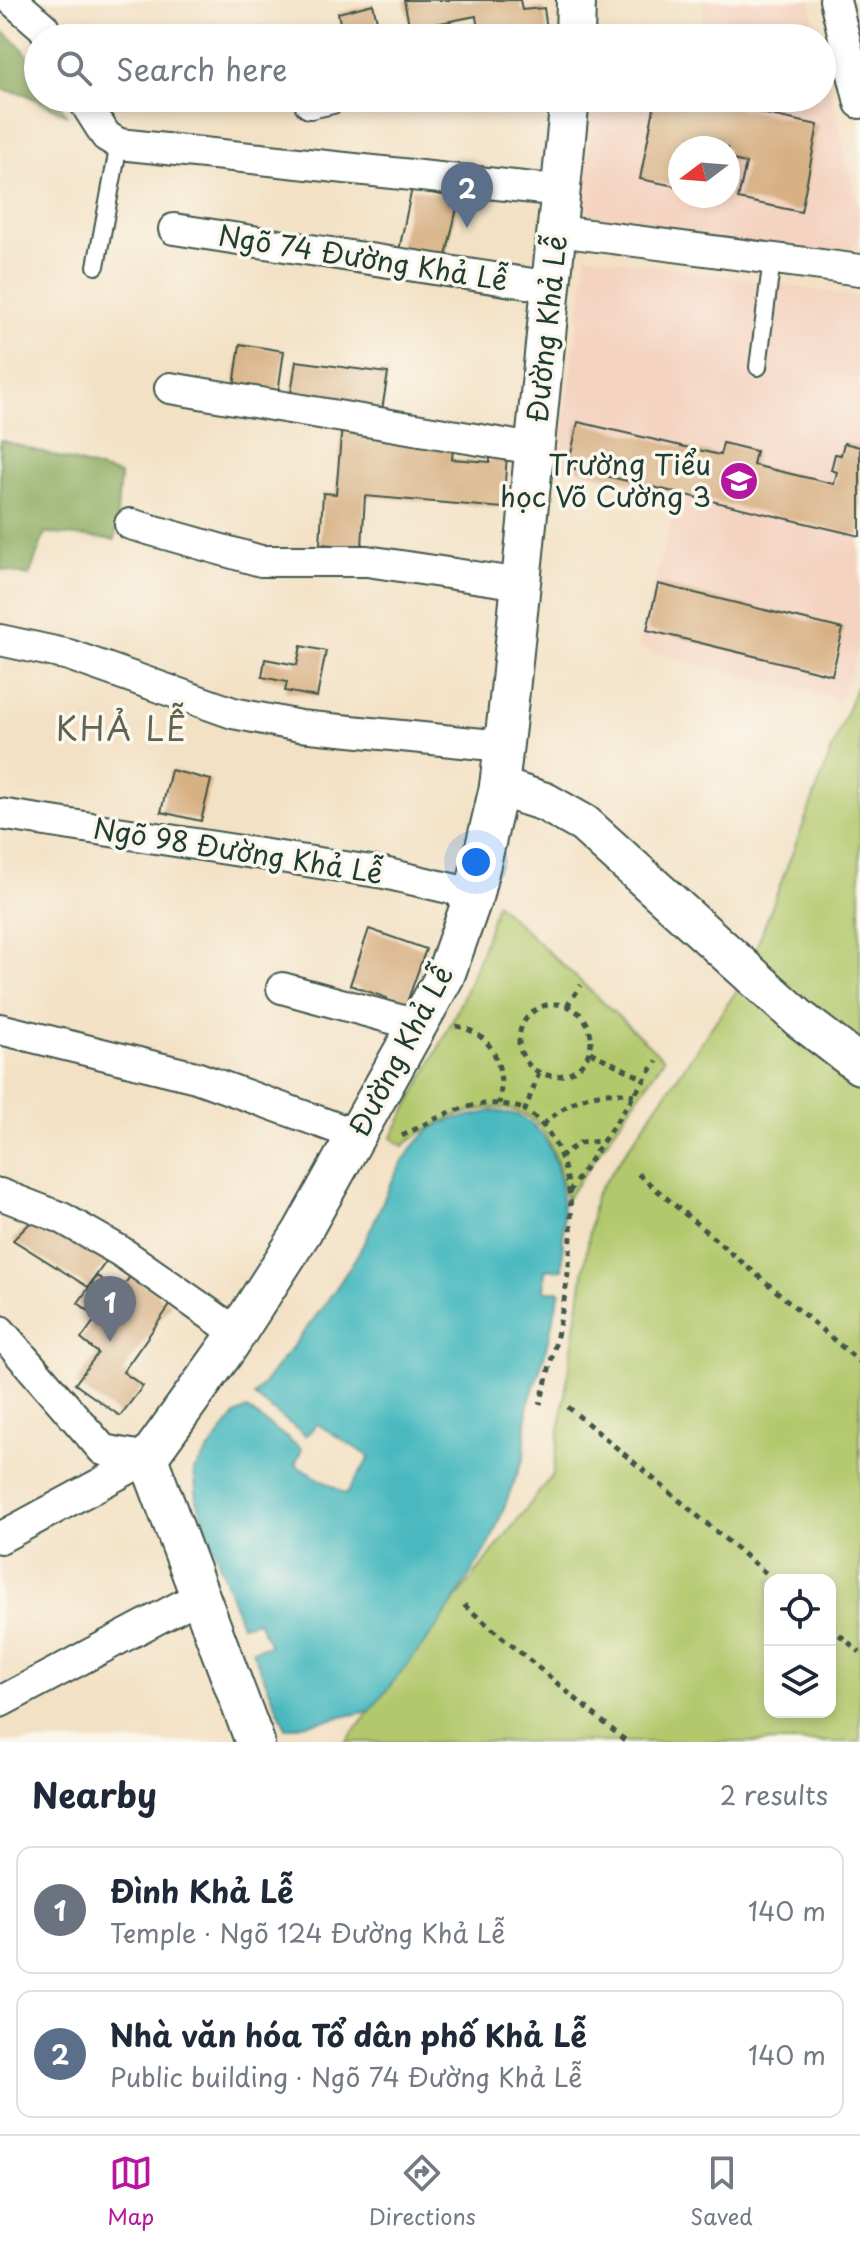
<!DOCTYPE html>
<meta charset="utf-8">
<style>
body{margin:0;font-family:"Playpen Sans",sans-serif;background:#f6f6f7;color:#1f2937}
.controls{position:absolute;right:24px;bottom:24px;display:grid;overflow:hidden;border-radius:16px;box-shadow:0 4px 12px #0003}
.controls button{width:72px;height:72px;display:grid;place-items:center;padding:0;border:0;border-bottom:2px solid #e0e1e3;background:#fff;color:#1f2937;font:40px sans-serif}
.compass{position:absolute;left:668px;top:136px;width:72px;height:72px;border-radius:50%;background:#fff;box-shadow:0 4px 12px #0003;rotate:254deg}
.you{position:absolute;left:476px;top:862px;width:28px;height:28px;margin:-20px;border:6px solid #fff;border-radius:50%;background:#1a73e8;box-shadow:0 0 0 12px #1a73e833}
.badge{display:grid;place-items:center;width:52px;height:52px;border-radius:50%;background:#b5179e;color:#fff;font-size:26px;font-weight:700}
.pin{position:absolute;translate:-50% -66px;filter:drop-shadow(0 2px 4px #0008)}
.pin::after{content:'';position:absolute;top:42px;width:28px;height:24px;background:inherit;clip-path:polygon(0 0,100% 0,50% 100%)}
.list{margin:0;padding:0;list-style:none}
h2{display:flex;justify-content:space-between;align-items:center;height:104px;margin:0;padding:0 32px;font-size:34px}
h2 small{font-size:26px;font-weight:400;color:#747a83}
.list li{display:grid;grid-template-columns:52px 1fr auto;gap:24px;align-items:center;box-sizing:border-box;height:128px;margin:0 16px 16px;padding:0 16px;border:2px solid #e0e1e3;border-radius:16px}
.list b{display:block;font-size:30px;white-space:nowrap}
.list p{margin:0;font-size:26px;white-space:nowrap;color:#747a83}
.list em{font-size:26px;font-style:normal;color:#747a83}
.icon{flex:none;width:44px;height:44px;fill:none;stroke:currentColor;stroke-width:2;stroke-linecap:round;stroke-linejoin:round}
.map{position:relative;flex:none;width:860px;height:1742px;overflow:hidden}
.search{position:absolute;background:#fff;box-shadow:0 4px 12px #0003;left:24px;right:24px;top:24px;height:88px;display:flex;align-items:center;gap:20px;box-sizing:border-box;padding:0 28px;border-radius:44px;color:#747a83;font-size:30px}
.sheet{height:392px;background:#fff}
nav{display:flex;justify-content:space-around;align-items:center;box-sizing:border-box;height:112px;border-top:2px solid #e0e1e3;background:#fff;font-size:22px;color:#747a83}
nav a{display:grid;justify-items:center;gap:4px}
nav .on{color:#b5179e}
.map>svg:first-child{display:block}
.built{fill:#f4d3c1;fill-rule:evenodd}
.green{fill:#b3c86d;stroke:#698250;stroke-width:2;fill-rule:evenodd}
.forest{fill:#8eac60;stroke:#56744a;stroke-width:2}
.water{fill:#49b9bf;stroke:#347b7a;stroke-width:2}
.building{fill:#d7b083}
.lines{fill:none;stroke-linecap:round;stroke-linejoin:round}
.service-casing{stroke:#3f564a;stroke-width:20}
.minor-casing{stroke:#3f564a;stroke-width:34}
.tertiary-casing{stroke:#3f564a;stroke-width:42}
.path{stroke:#3f564a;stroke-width:5;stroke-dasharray:6 6;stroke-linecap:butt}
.service{stroke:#fff;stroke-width:16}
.minor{stroke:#fff;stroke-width:30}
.tertiary{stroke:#fff;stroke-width:38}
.labels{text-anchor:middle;stroke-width:7;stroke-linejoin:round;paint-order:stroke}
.street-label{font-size:28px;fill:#1f3d34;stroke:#fbf7ec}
.poi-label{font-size:28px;fill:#1f3d34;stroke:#fbf7ec;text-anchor:end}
.quarter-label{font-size:32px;letter-spacing:2px;fill:#5f6550;stroke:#fbf7ec}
</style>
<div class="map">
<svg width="860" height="1742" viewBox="0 0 860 1742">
<rect width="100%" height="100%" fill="#fbf7ec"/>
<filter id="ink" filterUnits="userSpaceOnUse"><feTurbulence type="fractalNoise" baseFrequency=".0125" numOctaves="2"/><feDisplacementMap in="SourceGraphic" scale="16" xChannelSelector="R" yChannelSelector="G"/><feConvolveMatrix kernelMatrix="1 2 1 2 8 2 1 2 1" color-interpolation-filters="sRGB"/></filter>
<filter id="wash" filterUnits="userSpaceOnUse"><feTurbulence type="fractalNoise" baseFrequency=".006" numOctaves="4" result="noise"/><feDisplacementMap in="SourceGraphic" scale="32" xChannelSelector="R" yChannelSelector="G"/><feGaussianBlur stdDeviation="1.8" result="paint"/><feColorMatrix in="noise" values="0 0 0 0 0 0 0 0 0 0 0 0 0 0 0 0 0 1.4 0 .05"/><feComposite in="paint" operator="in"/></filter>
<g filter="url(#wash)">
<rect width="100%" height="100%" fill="#f3e1c5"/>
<g class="built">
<path d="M 703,0 L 810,0 L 819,38 L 703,38 Z"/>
<path d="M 822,52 L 860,215 L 860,237 L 849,254 L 594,226 L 584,203 L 593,98 L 822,98 ZM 680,148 L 728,148 L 728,196 L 680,196 Z"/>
<path d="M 587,255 L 860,297 L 860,644 L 840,700 L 638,649 L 677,496 L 558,466 Z"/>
</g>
<g class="green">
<path d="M 860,677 L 860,1049 L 751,961 Z"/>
<path d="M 496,903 L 664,1059 L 566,1200 C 561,1176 556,1150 542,1130 C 511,1085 434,1119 403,1146 L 391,1138 C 431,1063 475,987 496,903 Z"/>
<path d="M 740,986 L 860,1085 L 860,1742 L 346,1742 L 553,1474 L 595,1196 ZM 770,1580 L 830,1580 L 830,1712 L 770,1712 Z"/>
</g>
<g class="forest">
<path d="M 0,29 C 28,50 38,63 38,98 L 55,98 L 67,115 L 25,94 L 0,89 Z"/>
<path d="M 0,440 L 120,475 L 115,540 L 45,533 L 29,576 L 0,569 Z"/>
</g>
<path class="water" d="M 494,1111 C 503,1113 517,1113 524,1118 C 569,1146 564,1224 562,1269 L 545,1270 L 544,1291 L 560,1291 L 543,1360 L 527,1408 L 524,1457 L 490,1543 L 439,1625 L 370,1711 L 286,1728 L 252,1650 L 270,1645 L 258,1621 L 241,1625 L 197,1500 L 194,1470 L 235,1415 L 247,1409 L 302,1449 L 295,1465 L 346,1494 L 370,1457 L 317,1424 L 306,1436 L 254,1396 C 288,1351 327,1306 356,1257 C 381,1217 389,1168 425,1134 C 441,1118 473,1116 494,1111 Z"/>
<g id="blocks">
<g class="building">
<path d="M 404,0 L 520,0 L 522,10 L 544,8 L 548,38 L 479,38 L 476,16 L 410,29 Z"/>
<path d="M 373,4 L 381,38 L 355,38 L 353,30 L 342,32 L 338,13 Z"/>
<path d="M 656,98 L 690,98 L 818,125 L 801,212 L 738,199 L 746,163 L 728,159 L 728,148 L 680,148 L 680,187 L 640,179 Z"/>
<path d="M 412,188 L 459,199 L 444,265 L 398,255 Z"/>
<path d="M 240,344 L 284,351 L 277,400 L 233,393 Z"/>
<path d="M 296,361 L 388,373 L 381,416 L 290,400 Z"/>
<path d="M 578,422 L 720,455 L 723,443 L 756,451 L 753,465 L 834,484 L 837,472 L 831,470 L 835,454 L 841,455 L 844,443 L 860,447 L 860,536 L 568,467 Z"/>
<path d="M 342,425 L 454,440 L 452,459 L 490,462 L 490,453 L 507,455 L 503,508 L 365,496 L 362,547 L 320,544 L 323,493 L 336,494 Z"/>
<path d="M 658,584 L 843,629 L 832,675 L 647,630 Z"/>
<path d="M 301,646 L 326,651 L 317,697 L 285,691 L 287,682 L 262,677 L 265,659 L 297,665 Z"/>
<path d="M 171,770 L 211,780 L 201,821 L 161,812 Z"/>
<path d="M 369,929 L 426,949 L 402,1016 L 383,1009 L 387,998 L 350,985 Z"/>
<path d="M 34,1219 L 112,1253 L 88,1287 L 13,1240 Z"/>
<path d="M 131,1275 L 171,1304 L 123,1372 L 143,1386 L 120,1416 L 75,1384 L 98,1353 L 81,1339 L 97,1317 L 78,1303 L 97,1276 L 120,1291 Z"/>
</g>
</g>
</g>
<g filter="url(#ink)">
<use href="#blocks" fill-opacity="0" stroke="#3f564a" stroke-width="2"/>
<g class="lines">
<defs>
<g id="service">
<path d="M 96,266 L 119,144"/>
<path d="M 758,367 L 772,259"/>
</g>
<g id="minor">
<path d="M 12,0 L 43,27 L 50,38"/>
<path d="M 835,0 L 860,103"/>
<path d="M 82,98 L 106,136 L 119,144 L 562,191"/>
<path d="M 310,103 L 332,98"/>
<path d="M 174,229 L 552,287"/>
<path d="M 558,231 L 860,270"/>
<path d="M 170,388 L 534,449"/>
<path d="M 130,524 L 261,561 L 367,561 L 521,584"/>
<path d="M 0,640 L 69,655 L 233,713 L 300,726 L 503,746"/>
<path d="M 0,814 L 384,873 L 474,894"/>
<path d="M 282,988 L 417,1025"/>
<path d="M 0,1029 L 196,1077 L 356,1135"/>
<path d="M 0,1194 L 62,1218 L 120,1251 L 237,1333"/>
<path d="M 0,1331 L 103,1450 L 148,1458"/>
<path d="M 0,1538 L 148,1458"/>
<path d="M 0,1702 L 200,1596"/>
</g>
<g id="tertiary">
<path d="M 575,38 L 576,0"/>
<path d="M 499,787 L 545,802 L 584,824 L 800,1019 L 860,1065"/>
<path d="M 255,1742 L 148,1458 L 228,1347 L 302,1232 L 445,976 L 474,894 L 499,787 L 510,691 L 570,98"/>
</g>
</defs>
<use href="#service" class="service-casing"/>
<use href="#minor" class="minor-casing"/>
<use href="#tertiary" class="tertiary-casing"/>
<g class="path">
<circle cx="555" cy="1040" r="36"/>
<path d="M 567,1006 L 581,985"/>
<path d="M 456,1026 C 494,1033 506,1068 499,1104"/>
<path d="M 590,1052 L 644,1079"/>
<path d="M 539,1073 L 525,1110 C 606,1163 560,1328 540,1404"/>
<path d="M 543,1125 C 569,1100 598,1087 634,1095"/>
<path d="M 402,1136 C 440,1116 481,1092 525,1110"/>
<path d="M 559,1157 L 579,1143 L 603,1141"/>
<path d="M 638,1174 L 860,1362"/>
<path d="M 569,1192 L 657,1061"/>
<path d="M 568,1407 L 774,1580"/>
<path d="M 464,1605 L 627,1742"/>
<path d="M 830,1627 L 860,1652"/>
</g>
<use href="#service" class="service"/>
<use href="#minor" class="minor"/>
<use href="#tertiary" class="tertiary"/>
</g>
</g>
<defs>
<symbol id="school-disc" viewBox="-11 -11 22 22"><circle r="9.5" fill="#b5179e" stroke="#fbf7ec"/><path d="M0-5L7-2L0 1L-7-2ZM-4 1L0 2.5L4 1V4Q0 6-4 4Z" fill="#fff"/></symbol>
</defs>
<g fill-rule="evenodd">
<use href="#school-disc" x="717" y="459" width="44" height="44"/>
</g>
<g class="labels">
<g class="street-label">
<text transform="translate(363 258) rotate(9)" y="10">Ngõ 74 Đường Khả Lễ</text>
<text transform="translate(547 329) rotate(-84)" y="10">Đường Khả Lễ</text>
<text transform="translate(238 851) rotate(9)" y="10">Ngõ 98 Đường Khả Lễ</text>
<text transform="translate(401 1051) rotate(-62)" y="10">Đường Khả Lễ</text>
</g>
<g class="poi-label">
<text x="711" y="475">Trường Tiểu<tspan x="711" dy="32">học Võ Cường 3</tspan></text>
</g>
<g class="quarter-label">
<text x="122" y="741">KHẢ LỄ</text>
</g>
</g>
</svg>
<div class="controls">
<button><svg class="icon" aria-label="locate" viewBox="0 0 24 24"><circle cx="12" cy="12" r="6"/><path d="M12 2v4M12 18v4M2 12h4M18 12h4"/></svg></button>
<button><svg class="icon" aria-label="layers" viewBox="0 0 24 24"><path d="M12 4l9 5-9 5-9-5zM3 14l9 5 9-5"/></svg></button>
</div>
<svg class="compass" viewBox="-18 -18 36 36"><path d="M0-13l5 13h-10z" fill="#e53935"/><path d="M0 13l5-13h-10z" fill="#747a83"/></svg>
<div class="you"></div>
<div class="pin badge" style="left:110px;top:1342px;background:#6b7280">1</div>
<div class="pin badge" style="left:467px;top:228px;background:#5c6f8a">2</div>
<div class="search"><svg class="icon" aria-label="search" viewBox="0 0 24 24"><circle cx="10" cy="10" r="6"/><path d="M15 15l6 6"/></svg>Search here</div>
</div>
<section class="sheet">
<h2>Nearby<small>2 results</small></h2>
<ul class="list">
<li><span class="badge" style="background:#6b7280">1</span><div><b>Đình Khả Lễ</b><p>Temple · Ngõ 124 Đường Khả Lễ</p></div><em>140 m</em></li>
<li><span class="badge" style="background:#5c6f8a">2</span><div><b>Nhà văn hóa Tổ dân phố Khả Lễ</b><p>Public building · Ngõ 74 Đường Khả Lễ</p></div><em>140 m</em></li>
</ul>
</section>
<nav>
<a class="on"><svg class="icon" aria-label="map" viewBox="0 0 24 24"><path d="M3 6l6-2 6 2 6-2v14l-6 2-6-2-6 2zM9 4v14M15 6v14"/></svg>Map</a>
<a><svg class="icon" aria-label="directions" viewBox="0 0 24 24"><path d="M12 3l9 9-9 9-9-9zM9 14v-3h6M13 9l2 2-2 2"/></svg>Directions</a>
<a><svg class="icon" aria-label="saved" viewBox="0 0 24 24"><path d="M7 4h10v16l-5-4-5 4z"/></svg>Saved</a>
</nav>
